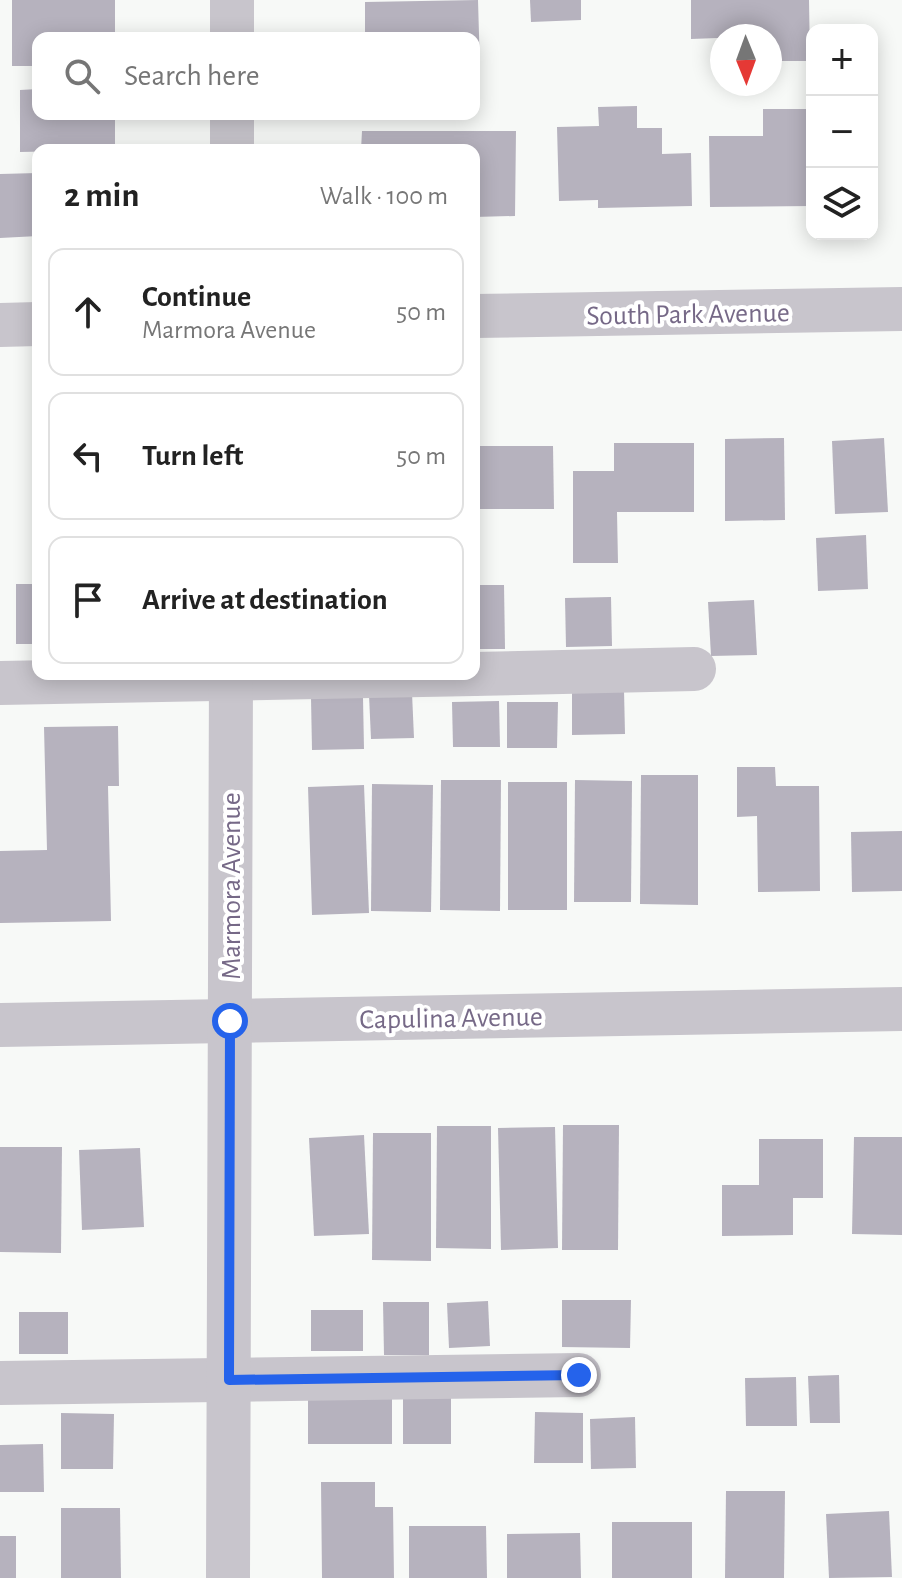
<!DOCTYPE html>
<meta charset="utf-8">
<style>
body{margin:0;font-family:"Alegreya Sans",sans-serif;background:#f2f2f2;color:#222}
.controls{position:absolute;right:24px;top:24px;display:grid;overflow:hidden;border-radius:16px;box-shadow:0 4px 20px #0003}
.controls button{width:72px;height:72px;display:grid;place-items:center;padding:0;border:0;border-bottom:2px solid #e0e0e0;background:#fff;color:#222;font:40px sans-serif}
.compass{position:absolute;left:710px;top:24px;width:72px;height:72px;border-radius:50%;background:#fff;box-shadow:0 4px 20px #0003;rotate:179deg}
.stop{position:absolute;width:24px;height:24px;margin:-18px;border:6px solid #2563eb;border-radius:50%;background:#fff}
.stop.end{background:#2563eb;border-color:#fff;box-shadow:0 2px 8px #0008}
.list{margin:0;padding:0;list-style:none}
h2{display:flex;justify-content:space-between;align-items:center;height:104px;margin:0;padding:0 32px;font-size:34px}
h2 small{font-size:26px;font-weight:400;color:#767676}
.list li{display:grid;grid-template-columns:52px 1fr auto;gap:24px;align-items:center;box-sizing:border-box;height:128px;margin:0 16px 16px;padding:0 16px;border:2px solid #e0e0e0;border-radius:16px}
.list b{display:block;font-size:30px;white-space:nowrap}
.list p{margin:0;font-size:26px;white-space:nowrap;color:#767676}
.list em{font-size:26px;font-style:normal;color:#767676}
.icon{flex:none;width:44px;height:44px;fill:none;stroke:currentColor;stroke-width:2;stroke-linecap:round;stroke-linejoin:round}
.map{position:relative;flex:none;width:902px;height:1578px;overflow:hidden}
.search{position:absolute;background:#fff;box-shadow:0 4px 20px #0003;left:32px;top:32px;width:448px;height:88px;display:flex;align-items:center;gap:20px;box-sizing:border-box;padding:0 28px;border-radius:16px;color:#767676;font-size:30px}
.panel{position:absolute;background:#fff;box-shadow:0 4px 20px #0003;left:32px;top:144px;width:448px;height:536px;border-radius:16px}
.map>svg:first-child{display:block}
.building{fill:#b6b2be}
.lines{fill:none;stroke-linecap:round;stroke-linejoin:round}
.minor{stroke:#c8c5cc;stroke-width:44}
.route{stroke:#2563eb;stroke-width:10}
.labels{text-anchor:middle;stroke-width:8;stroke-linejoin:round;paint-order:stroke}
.street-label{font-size:28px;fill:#766987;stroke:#fff}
</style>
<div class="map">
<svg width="902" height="1578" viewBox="0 0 902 1578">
<rect width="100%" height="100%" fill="#f7f9f7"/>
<g class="building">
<path d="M 12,0 L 115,0 L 115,38 L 38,38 L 38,66 L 12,66 Z"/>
<path d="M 478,0 L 480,69 L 474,69 L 474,38 L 365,38 L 365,2 Z"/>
<path d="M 530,0 L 581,0 L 581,20 L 531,22 Z"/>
<path d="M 691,0 L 809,0 L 810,61 L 770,61 L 770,36 L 691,39 Z"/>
<path d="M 38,89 L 38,114 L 115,114 L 115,150 L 20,152 L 20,90 Z"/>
<path d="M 637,106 L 637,128 L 662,128 L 662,154 L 691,153 L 692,206 L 598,208 L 598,200 L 559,201 L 557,127 L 599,126 L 598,107 Z"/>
<path d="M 763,109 L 812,109 L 812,206 L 710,207 L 709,136 L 763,136 Z"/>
<path d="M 362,131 L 516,131 L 515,216 L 474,217 L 474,150 L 361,150 Z"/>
<path d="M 38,173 L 38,236 L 0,238 L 0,174 Z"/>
<path d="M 784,438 L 785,520 L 725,521 L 725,439 Z"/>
<path d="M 884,438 L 888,512 L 835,514 L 832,441 Z"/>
<path d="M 614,443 L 694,443 L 694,512 L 617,512 L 618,563 L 573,563 L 573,471 L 614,471 Z"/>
<path d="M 474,446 L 553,446 L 554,509 L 474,509 Z"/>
<path d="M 35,457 L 38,457 L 38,644 L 16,644 L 16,584 L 35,584 Z"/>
<path d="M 866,535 L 868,589 L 818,591 L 816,538 Z"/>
<path d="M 474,585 L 504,585 L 505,649 L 474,649 Z"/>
<path d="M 611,597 L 612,646 L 566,647 L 565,598 Z"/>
<path d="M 754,600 L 757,655 L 711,656 L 708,602 Z"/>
<path d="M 572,690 L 624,690 L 625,734 L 572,735 Z"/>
<path d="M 412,693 L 414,738 L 371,739 L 369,695 Z"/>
<path d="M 311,698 L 363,698 L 364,749 L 312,750 Z"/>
<path d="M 499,701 L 500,747 L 453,747 L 452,702 Z"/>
<path d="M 507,702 L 558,702 L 557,748 L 507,748 Z"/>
<path d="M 118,726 L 119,786 L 108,786 L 111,921 L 0,923 L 0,851 L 47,850 L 44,727 Z"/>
<path d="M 737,767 L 775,767 L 776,786 L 819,786 L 820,891 L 758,892 L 757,816 L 737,817 Z"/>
<path d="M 641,775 L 698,775 L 698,905 L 640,904 Z"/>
<path d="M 441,780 L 501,780 L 500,911 L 440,910 Z"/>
<path d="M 575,780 L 632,781 L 631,902 L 574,902 Z"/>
<rect x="508" y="782" width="59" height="128"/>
<path d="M 372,784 L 433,785 L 431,912 L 371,911 Z"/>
<path d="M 364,785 L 369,913 L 312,915 L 308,787 Z"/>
<path d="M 902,831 L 902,891 L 852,892 L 851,832 Z"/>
<path d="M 563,1125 L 619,1125 L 618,1250 L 562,1250 Z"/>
<path d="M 437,1126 L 491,1126 L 491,1249 L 436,1248 Z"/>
<path d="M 555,1127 L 558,1248 L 501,1250 L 498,1128 Z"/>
<path d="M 373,1133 L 431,1133 L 431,1261 L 372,1260 Z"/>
<path d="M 364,1135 L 369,1234 L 314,1236 L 309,1138 Z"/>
<path d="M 854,1137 L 902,1137 L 902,1235 L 852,1234 Z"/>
<path d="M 759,1139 L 823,1139 L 823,1198 L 793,1198 L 793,1235 L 722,1236 L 722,1185 L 759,1185 Z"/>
<path d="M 0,1147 L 62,1147 L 61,1253 L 0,1252 Z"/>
<path d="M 140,1148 L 144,1227 L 82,1230 L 79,1150 Z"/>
<path d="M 562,1300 L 631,1300 L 630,1348 L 562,1347 Z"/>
<path d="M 488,1301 L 490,1346 L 449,1348 L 447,1303 Z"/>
<path d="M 383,1302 L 429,1302 L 429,1355 L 384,1355 Z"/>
<rect x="311" y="1310" width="52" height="41"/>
<rect x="19" y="1312" width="49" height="42"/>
<path d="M 839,1375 L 840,1423 L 810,1423 L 808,1376 Z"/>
<path d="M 796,1377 L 797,1426 L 746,1426 L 745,1378 Z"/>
<rect x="403" y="1396" width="48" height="48"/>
<rect x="308" y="1398" width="84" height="46"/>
<path d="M 535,1412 L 583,1413 L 583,1463 L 534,1463 Z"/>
<path d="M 61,1413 L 114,1414 L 113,1469 L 61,1469 Z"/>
<path d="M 635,1417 L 636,1468 L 591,1469 L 590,1419 Z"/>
<path d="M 43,1444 L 44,1492 L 0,1492 L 0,1445 Z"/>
<path d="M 321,1482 L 375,1482 L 375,1507 L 393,1507 L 394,1578 L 322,1578 Z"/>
<path d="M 726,1491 L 785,1491 L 784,1578 L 725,1578 Z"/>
<path d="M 61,1508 L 120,1508 L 121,1578 L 61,1578 Z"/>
<path d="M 889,1511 L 892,1577 L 829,1578 L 826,1514 Z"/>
<rect x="612" y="1522" width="80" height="56"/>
<path d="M 409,1526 L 486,1526 L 487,1578 L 409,1578 Z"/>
<path d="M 580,1533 L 581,1578 L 507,1578 L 507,1534 Z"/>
<rect x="0" y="1536" width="16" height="42"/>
</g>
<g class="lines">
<g class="minor">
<path d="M 232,38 L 232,0"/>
<path d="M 232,150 L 232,114"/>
<path d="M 474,316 L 902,309"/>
<path d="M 0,325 L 38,324"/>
<path d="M 474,674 L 694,669"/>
<path d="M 0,683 L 474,674"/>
<path d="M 0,1025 L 902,1009"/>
<path d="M 0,1383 L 579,1375"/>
<path d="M 228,1578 L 231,674"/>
</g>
</g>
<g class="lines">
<path class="route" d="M 230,1021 L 229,1380 L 579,1375"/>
</g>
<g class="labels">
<g class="street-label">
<text transform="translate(688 313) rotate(-1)" y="10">South Park Avenue</text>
<text transform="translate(230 886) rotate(-90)" y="10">Marmora Avenue</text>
<text transform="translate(451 1017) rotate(-1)" y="10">Capulina Avenue</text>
</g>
</g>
</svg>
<div class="controls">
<button>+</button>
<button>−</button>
<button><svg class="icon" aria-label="layers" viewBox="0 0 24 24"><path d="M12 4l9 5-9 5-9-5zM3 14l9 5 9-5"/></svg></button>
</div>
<svg class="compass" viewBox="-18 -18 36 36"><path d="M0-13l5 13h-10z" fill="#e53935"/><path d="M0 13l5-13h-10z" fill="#767676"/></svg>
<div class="stop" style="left:230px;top:1021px"></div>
<div class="stop end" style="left:579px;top:1375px"></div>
<div class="search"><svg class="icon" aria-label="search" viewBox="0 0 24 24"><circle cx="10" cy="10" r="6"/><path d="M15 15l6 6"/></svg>Search here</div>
<section class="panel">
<h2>2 min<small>Walk · 100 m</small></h2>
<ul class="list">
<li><svg class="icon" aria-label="ahead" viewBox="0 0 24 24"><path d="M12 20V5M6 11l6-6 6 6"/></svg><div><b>Continue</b><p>Marmora Avenue</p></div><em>50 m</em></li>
<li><svg class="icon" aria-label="left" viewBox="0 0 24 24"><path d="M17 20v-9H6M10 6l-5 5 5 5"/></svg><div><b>Turn left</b></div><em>50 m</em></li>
<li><svg class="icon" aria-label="arrive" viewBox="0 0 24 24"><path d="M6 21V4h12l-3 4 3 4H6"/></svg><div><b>Arrive at destination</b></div></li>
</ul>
</section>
</div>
